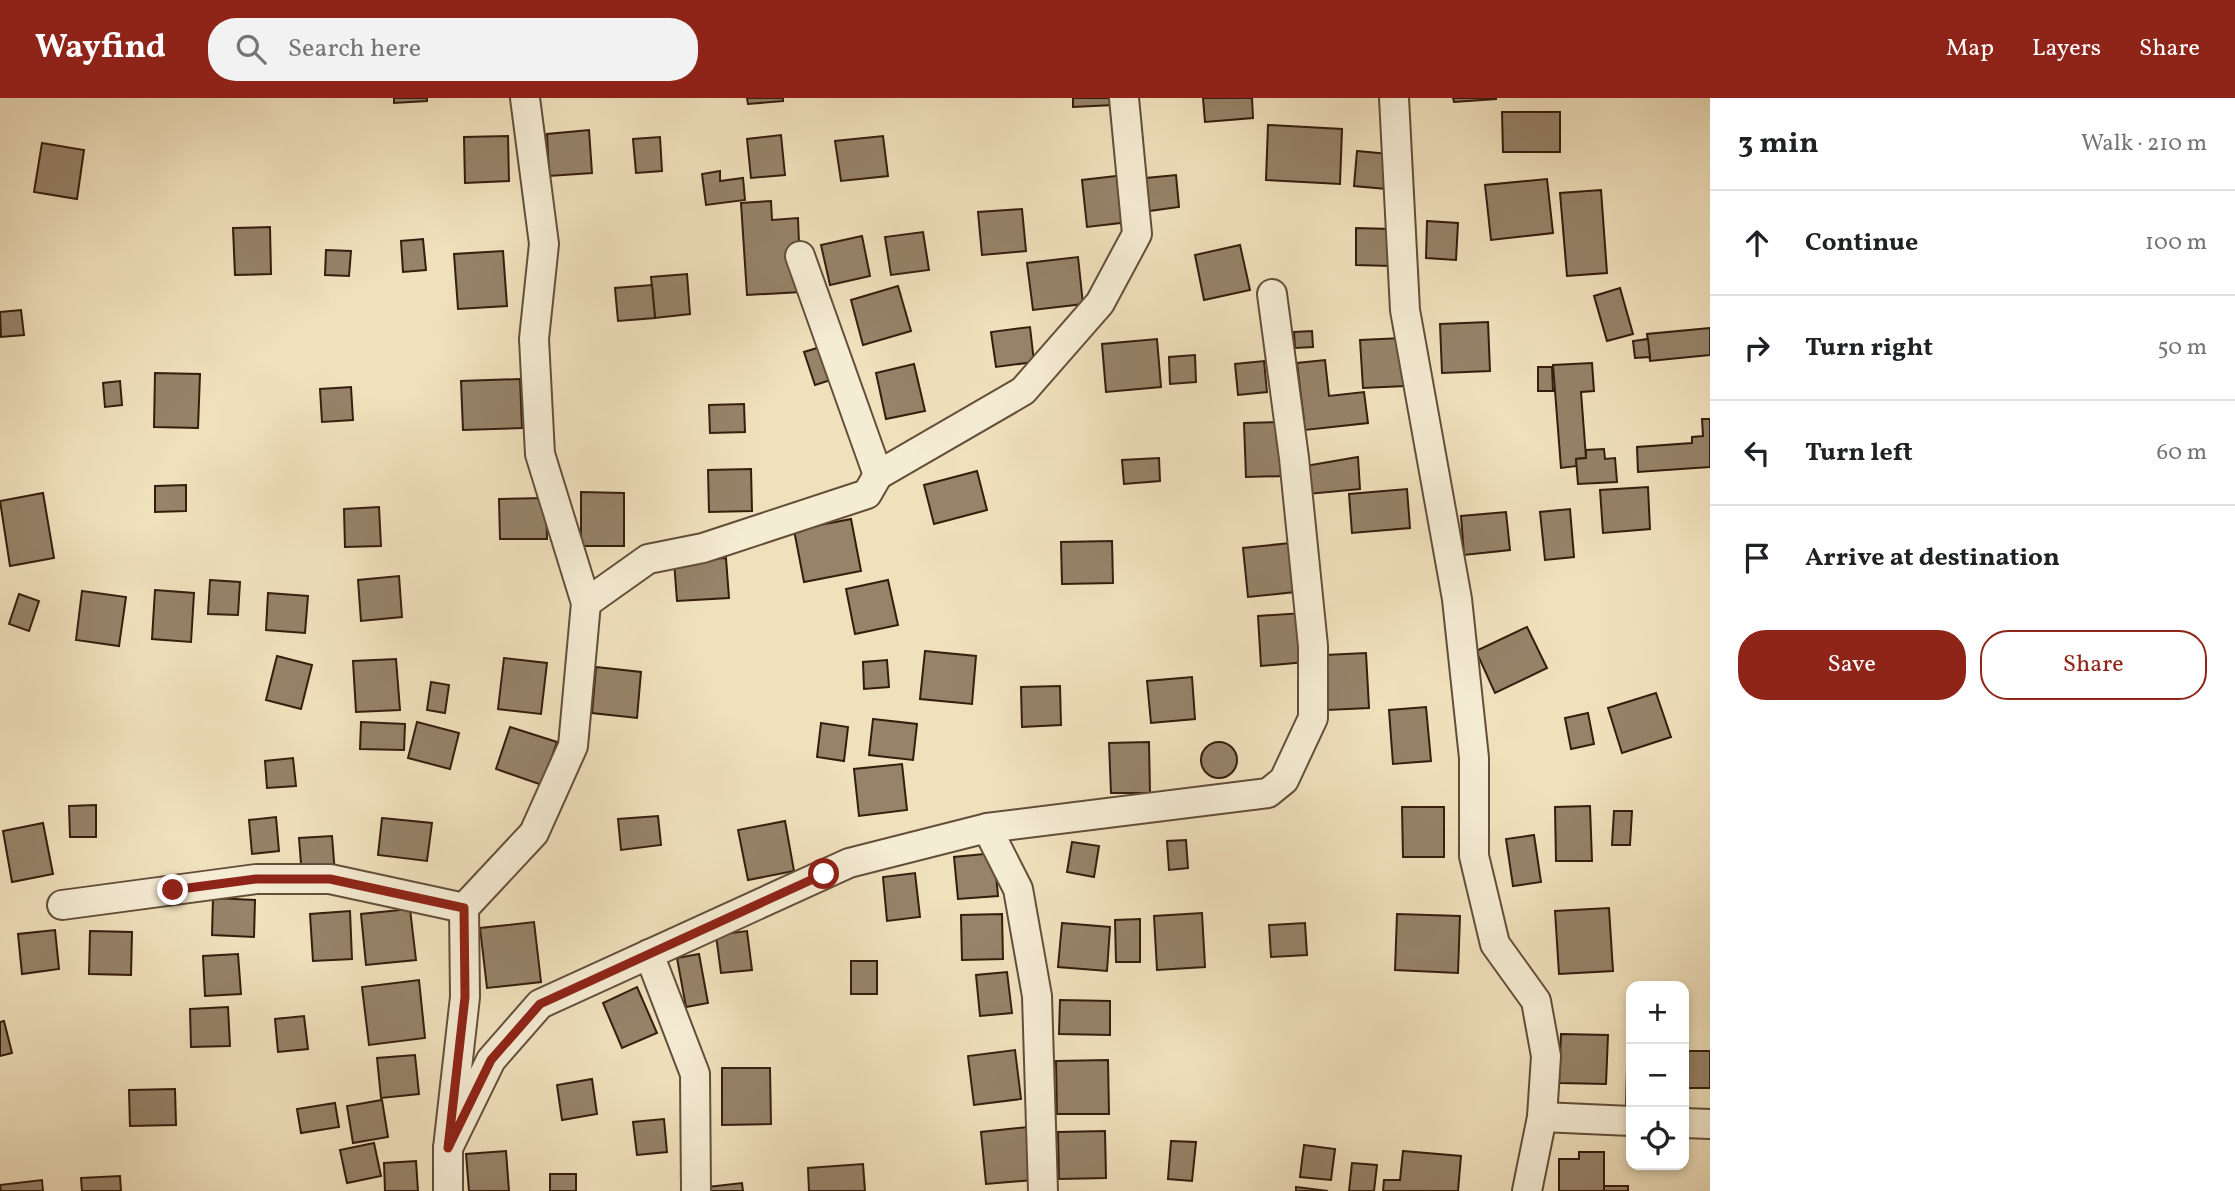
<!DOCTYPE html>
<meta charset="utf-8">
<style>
body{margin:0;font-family:Vollkorn,serif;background:#f2f2f2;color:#202124}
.controls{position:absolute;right:21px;bottom:21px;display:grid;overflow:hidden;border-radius:14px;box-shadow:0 4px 10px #0003}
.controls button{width:63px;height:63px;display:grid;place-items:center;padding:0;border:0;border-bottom:2px solid #e0e0e0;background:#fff;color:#202124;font:35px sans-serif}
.stop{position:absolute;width:21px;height:21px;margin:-16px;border:5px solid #8f2418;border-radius:50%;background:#fff}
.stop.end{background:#8f2418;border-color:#fff;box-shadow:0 2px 7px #0008}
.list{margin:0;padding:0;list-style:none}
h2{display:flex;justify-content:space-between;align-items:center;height:91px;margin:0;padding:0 28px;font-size:30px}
h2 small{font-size:23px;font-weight:400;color:#757577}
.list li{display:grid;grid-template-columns:46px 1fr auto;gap:21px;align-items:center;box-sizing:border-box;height:105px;padding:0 28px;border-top:2px solid #e0e0e0}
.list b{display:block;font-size:26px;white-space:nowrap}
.list em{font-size:23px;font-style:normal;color:#757577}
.actions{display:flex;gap:14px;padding:21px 28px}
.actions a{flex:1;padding:16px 0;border:2px solid #8f2418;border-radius:28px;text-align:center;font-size:24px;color:#8f2418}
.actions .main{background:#8f2418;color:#fff}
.icon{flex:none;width:38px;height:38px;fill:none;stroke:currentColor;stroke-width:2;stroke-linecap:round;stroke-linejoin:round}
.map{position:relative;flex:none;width:1710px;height:1093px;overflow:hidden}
header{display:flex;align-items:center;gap:42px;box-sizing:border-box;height:98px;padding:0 35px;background:#8f2418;color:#fff}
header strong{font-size:33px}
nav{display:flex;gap:38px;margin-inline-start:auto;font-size:24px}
.search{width:490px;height:63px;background:#f2f2f2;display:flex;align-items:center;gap:18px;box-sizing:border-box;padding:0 24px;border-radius:28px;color:#757577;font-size:26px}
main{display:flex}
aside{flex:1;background:#fff}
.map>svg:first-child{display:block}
.building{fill:#968369;stroke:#351d0e;stroke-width:2}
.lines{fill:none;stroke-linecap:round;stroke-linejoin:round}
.minor-casing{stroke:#644e3a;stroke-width:32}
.minor{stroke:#f5ecd4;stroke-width:28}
.route{stroke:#8f2418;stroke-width:9}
</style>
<header>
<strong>Wayfind</strong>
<div class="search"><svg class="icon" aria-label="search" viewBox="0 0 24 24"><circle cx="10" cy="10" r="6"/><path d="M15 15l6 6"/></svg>Search here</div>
<nav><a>Map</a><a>Layers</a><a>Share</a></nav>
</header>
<main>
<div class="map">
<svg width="1710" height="1093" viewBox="0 0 1710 1093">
<rect width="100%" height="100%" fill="#f0e1bd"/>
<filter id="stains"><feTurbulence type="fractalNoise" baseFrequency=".00286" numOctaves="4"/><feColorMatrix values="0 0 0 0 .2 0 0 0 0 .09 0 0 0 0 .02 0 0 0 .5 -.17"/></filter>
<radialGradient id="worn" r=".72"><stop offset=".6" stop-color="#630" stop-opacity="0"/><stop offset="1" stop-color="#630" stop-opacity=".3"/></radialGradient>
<g class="building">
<path d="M 394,0 L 427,0 L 427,3 L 394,5 Z"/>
<path d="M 747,0 L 783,0 L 783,3 L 748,6 Z"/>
<path d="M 1073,0 L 1114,0 L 1114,7 L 1073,9 Z"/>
<path d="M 1203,0 L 1252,0 L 1253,20 L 1205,24 Z"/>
<path d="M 1453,0 L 1496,0 L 1496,1 L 1454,4 Z"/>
<path d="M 1502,14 L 1560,14 L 1560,54 L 1503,54 Z"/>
<path d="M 1268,27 L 1342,31 L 1340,86 L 1266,82 Z"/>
<path d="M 589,32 L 592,75 L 549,78 L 547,36 Z"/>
<path d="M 781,37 L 785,77 L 751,80 L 747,41 Z"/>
<path d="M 508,38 L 509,83 L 465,85 L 464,39 Z"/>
<path d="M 883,38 L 888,78 L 841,83 L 835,43 Z"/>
<path d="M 660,39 L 662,73 L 636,75 L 633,41 Z"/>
<path d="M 42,45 L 84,52 L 77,101 L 34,94 Z"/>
<path d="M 1357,53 L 1389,56 L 1386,91 L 1354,88 Z"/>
<path d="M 720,73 L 720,83 L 743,80 L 745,102 L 706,107 L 702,76 Z"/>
<path d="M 1124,77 L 1129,124 L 1087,129 L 1082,82 Z"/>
<path d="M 1176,77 L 1179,109 L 1149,113 L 1146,80 Z"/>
<path d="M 1547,81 L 1553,135 L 1491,142 L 1485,87 Z"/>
<path d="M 1601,92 L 1607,175 L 1567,178 L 1560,95 Z"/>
<path d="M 771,103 L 772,122 L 798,120 L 801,194 L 747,197 L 741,105 Z"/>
<path d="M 1022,111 L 1026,153 L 982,157 L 978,114 Z"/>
<path d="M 1427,123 L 1458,125 L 1456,162 L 1426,160 Z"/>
<path d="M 270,129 L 271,176 L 235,177 L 233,130 Z"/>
<path d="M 1356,130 L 1391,131 L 1391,168 L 1356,167 Z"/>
<path d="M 923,134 L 929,172 L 891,177 L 885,139 Z"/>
<path d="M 862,138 L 870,178 L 830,187 L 821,147 Z"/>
<path d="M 423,141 L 426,172 L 403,174 L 401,143 Z"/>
<path d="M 1240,147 L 1250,192 L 1204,202 L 1195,157 Z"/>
<path d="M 326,152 L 351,153 L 349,178 L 325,177 Z"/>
<path d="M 503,153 L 507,208 L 458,211 L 454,156 Z"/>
<path d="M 1078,159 L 1083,206 L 1033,212 L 1027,165 Z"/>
<path d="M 687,176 L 690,216 L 655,220 L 651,179 Z"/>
<path d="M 652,187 L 655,220 L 618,223 L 615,190 Z"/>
<path d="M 898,188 L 911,233 L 863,247 L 851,202 Z"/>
<path d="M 1620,190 L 1633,236 L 1607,243 L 1594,198 Z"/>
<path d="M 21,212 L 24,237 L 1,239 L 0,214 Z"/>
<path d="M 1488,224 L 1490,273 L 1442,275 L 1440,226 Z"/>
<path d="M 1030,229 L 1034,264 L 996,269 L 991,234 Z"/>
<path d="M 1710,230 L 1710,257 L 1650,263 L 1647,236 Z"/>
<path d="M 1312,233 L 1313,249 L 1295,250 L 1294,234 Z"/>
<path d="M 1402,240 L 1405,288 L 1363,290 L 1360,242 Z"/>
<path d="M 1157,241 L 1161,289 L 1106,294 L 1102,246 Z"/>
<path d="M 1648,241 L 1650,259 L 1635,260 L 1633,243 Z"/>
<path d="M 830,246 L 840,279 L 815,287 L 804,254 Z"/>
<path d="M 1195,257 L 1196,284 L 1170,286 L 1169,259 Z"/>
<path d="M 1325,262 L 1329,298 L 1364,294 L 1368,325 L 1305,332 L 1297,265 Z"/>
<path d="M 1264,263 L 1267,294 L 1238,297 L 1235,266 Z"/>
<path d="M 1592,265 L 1594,293 L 1581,294 L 1586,360 L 1576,361 L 1577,368 L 1561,370 L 1553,267 Z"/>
<path d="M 914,266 L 925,313 L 886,321 L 876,275 Z"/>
<path d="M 1538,269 L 1552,269 L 1553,293 L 1538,293 Z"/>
<path d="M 155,275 L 200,276 L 198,330 L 154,329 Z"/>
<path d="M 520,281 L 522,330 L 463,332 L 461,283 Z"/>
<path d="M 120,283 L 122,307 L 105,309 L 103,285 Z"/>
<path d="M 351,289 L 353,322 L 322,324 L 320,291 Z"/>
<path d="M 744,306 L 745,334 L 710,335 L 709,307 Z"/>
<path d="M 1702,321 L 1710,321 L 1710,369 L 1638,374 L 1637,349 L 1692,345 L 1692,339 L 1703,338 Z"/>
<path d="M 1283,324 L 1285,378 L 1246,379 L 1244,325 Z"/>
<path d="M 1604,351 L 1605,361 L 1615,360 L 1617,384 L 1578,386 L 1576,361 L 1586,360 L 1586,352 Z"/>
<path d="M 1358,359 L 1360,391 L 1308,396 L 1305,368 Z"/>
<path d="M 1159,360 L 1160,383 L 1124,386 L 1122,362 Z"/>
<path d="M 751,371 L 752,413 L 709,414 L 708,372 Z"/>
<path d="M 977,373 L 987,412 L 934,426 L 924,387 Z"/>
<path d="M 186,387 L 186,413 L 155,414 L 155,388 Z"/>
<path d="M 1648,389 L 1650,431 L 1603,435 L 1600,392 Z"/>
<path d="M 1407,391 L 1410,430 L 1352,435 L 1349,396 Z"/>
<path d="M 581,394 L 624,395 L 624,448 L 581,448 Z"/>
<path d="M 43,395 L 54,460 L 10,468 L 0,403 Z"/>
<path d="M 546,400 L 547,441 L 500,441 L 499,401 Z"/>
<path d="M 379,409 L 381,448 L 345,449 L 344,411 Z"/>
<path d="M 1570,411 L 1574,459 L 1545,462 L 1540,414 Z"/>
<path d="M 1506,414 L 1510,452 L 1464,457 L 1461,418 Z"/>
<path d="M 851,421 L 861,473 L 804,484 L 794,432 Z"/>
<path d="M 1112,443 L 1113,485 L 1062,486 L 1061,444 Z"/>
<path d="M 1290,445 L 1295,494 L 1248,499 L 1243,450 Z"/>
<path d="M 726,460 L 729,500 L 677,503 L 674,463 Z"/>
<path d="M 399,478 L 402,519 L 361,523 L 358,482 Z"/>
<path d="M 210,482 L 240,484 L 238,517 L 208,516 Z"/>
<path d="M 888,482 L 898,527 L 855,536 L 846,491 Z"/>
<path d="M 155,492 L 194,495 L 191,544 L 152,541 Z"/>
<path d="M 82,493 L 126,499 L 119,548 L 76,542 Z"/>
<path d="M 268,495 L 308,498 L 305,535 L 266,532 Z"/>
<path d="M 19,496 L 39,503 L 29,533 L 9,526 Z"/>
<path d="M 1303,515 L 1306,564 L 1261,568 L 1258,518 Z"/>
<path d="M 1527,529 L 1547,570 L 1495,595 L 1476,553 Z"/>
<path d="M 925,553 L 976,558 L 972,606 L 920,601 Z"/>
<path d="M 1366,555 L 1369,610 L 1327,612 L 1325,557 Z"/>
<path d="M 277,558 L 312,567 L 301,611 L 266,602 Z"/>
<path d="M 504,560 L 547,565 L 541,616 L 498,611 Z"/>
<path d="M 396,561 L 400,612 L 356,614 L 353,563 Z"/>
<path d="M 887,562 L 889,589 L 864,591 L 863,564 Z"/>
<path d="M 596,569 L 641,574 L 637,620 L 592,615 Z"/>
<path d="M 1192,579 L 1195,621 L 1151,625 L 1147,583 Z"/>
<path d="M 431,584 L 449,587 L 445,615 L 427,612 Z"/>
<path d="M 1060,588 L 1061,627 L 1022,629 L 1021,589 Z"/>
<path d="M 1656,595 L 1671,639 L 1622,655 L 1608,610 Z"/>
<path d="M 1426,609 L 1431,663 L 1393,666 L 1389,612 Z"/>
<path d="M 1588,615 L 1594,646 L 1571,651 L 1565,620 Z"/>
<path d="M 873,621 L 917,626 L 913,662 L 869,657 Z"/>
<path d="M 361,624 L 405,626 L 404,652 L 360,651 Z"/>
<path d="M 417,624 L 459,635 L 450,671 L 408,660 Z"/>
<path d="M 821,625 L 848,629 L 844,663 L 817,659 Z"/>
<path d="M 510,629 L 557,644 L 542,687 L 496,671 Z"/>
<path d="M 1149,644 L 1150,695 L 1111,695 L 1109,645 Z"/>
<circle cx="1219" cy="662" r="18"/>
<path d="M 293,660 L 296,688 L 267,690 L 265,663 Z"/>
<path d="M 902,666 L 907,712 L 859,718 L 854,671 Z"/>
<path d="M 96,707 L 96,739 L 70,739 L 69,708 Z"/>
<path d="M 1590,708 L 1592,763 L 1556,763 L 1555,709 Z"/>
<path d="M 1402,709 L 1444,709 L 1444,759 L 1403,759 Z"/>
<path d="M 1614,713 L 1632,713 L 1630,747 L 1612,747 Z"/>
<path d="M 658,718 L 661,747 L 621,752 L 618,721 Z"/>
<path d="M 276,719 L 279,753 L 252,756 L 249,722 Z"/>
<path d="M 382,720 L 432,725 L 427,763 L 378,757 Z"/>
<path d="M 785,723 L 794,773 L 748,782 L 738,732 Z"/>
<path d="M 43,725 L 53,776 L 12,784 L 3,733 Z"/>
<path d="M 1534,737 L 1541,784 L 1513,788 L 1506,741 Z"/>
<path d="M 332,738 L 335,776 L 302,779 L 299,740 Z"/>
<path d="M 1186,742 L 1188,770 L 1169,772 L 1167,743 Z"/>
<path d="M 1072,744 L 1099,748 L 1094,779 L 1067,774 Z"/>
<path d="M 994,755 L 998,798 L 958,801 L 954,759 Z"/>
<path d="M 915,775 L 920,819 L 887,823 L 883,779 Z"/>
<path d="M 213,800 L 255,802 L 254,839 L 212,837 Z"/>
<path d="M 1609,810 L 1613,873 L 1559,876 L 1555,813 Z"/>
<path d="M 410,811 L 416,862 L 366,867 L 361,816 Z"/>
<path d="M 350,813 L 352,861 L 313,863 L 310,816 Z"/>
<path d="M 1202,815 L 1205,869 L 1157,872 L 1154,818 Z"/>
<path d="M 1002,816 L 1003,861 L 962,862 L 961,817 Z"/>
<path d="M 1397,816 L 1460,818 L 1458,875 L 1395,872 Z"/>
<path d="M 1140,821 L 1140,864 L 1116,864 L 1115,822 Z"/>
<path d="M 534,824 L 541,884 L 487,890 L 480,830 Z"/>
<path d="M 1062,825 L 1110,829 L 1107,873 L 1058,869 Z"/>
<path d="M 1305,825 L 1307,857 L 1271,859 L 1269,827 Z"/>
<path d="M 55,832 L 59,871 L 22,876 L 18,836 Z"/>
<path d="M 90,833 L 132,834 L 131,877 L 89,876 Z"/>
<path d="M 747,833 L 752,872 L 721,875 L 716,837 Z"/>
<path d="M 238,856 L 241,896 L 205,898 L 203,858 Z"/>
<path d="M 699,856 L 708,905 L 686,909 L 677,860 Z"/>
<rect x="851" y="863" width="26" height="33"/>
<path d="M 1007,874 L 1012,915 L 980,918 L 976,877 Z"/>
<path d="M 419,882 L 425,940 L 369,947 L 362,889 Z"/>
<path d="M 637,889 L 657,935 L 622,950 L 603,905 Z"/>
<path d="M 1060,902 L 1110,903 L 1110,937 L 1059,936 Z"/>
<path d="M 228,909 L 230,948 L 191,949 L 190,911 Z"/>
<rect x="1629" y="911" width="2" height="40"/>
<rect x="1684" y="911" width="4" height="40"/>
<path d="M 304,918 L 308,951 L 278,954 L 275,921 Z"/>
<path d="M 4,923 L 12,955 L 0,958 L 0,924 Z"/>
<path d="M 1561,936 L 1608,937 L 1606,986 L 1559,985 Z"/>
<path d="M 1015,952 L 1021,1001 L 974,1007 L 968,958 Z"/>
<rect x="1684" y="953" width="26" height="37"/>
<path d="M 415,957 L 419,996 L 381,1000 L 377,960 Z"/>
<path d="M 1108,962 L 1109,1016 L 1057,1016 L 1056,963 Z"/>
<path d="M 1627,969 L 1631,969 L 1631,1013 L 1626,1013 Z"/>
<path d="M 722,970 L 770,970 L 771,1026 L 722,1027 Z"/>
<path d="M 592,981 L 597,1016 L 562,1022 L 557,987 Z"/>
<path d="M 175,991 L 176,1027 L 130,1028 L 129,992 Z"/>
<path d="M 382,1002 L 388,1039 L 353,1045 L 347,1008 Z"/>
<path d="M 335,1005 L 339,1029 L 301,1035 L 297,1011 Z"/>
<path d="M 664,1021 L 667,1054 L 637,1057 L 633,1024 Z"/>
<path d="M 1028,1029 L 1033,1082 L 986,1086 L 981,1034 Z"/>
<path d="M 1105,1033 L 1106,1080 L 1059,1081 L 1058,1034 Z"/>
<path d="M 1171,1043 L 1196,1044 L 1192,1083 L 1168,1081 Z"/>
<path d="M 374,1045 L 381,1078 L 347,1085 L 340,1052 Z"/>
<path d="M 1304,1047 L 1335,1051 L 1331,1082 L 1300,1079 Z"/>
<path d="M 506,1053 L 509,1093 L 469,1093 L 466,1056 Z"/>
<path d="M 1403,1053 L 1461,1058 L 1458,1093 L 1383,1093 L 1384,1082 L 1400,1082 Z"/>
<path d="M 1579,1054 L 1604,1054 L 1604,1093 L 1559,1093 L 1559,1061 L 1579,1061 Z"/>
<path d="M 416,1063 L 418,1093 L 385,1093 L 384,1065 Z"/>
<path d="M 1352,1065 L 1377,1067 L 1374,1093 L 1349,1093 Z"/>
<path d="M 863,1066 L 865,1093 L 809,1093 L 808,1070 Z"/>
<rect x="550" y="1076" width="26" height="17"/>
<path d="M 120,1078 L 121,1093 L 82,1093 L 81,1080 Z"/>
<path d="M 42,1082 L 43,1093 L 1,1093 L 0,1087 Z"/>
<path d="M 742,1085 L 743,1093 L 708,1093 L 708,1089 Z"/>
<rect x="1604" y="1088" width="24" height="5"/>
<path d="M 1296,1089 L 1328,1093 L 1296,1093 Z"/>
</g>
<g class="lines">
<defs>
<g id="minor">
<path d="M 1394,0 L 1405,212 L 1457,501 L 1474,660 L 1474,758 L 1495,846 L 1536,903 L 1546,958 L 1542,1019 L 1527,1093"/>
<path d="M 800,158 L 878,377"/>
<path d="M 586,505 L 648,461 L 703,450 L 867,396 L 878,377 L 1023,293 L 1100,205 L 1137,136 L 1124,0"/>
<path d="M 987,730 L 1018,791 L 1037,898 L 1043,1093"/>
<path d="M 62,807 L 256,781 L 330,781 L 464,810"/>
<path d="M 649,856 L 695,976 L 696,1093"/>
<path d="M 1542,1019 L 1631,1023"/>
<path d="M 1684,1025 L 1710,1026"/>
<path d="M 448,1050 L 491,962 L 540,906 L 849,765 L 987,730 L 1268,695 L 1284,682 L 1313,620 L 1313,548 L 1294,360 L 1272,196"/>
<path d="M 448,1093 L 448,1050 L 465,899 L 464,810 L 534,735 L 573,648 L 586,505 L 540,356 L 534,241 L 544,146 L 525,0"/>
</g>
</defs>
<use href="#minor" class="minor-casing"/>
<use href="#minor" class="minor"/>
</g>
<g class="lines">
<path class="route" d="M 173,792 L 256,781 L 330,781 L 464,810 L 465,899 L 448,1050 L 491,962 L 540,906 L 824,776"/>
</g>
<rect width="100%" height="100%" filter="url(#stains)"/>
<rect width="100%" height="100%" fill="url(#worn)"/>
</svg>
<div class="controls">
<button>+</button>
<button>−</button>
<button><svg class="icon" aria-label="locate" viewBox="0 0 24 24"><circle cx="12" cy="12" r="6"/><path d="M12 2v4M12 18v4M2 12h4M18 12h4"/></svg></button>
</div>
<div class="stop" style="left:824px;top:776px"></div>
<div class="stop end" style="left:173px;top:792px"></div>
</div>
<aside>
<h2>3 min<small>Walk · 210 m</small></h2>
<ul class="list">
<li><svg class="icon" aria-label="ahead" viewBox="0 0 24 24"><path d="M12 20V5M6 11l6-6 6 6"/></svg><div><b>Continue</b></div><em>100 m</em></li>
<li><svg class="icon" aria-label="right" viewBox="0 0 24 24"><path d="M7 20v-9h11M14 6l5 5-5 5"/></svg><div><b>Turn right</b></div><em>50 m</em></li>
<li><svg class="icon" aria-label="left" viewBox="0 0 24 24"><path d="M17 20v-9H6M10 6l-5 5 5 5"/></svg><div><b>Turn left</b></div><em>60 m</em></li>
<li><svg class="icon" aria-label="arrive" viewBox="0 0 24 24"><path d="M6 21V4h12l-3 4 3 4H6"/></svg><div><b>Arrive at destination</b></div></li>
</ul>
<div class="actions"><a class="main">Save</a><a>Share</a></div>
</aside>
</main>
